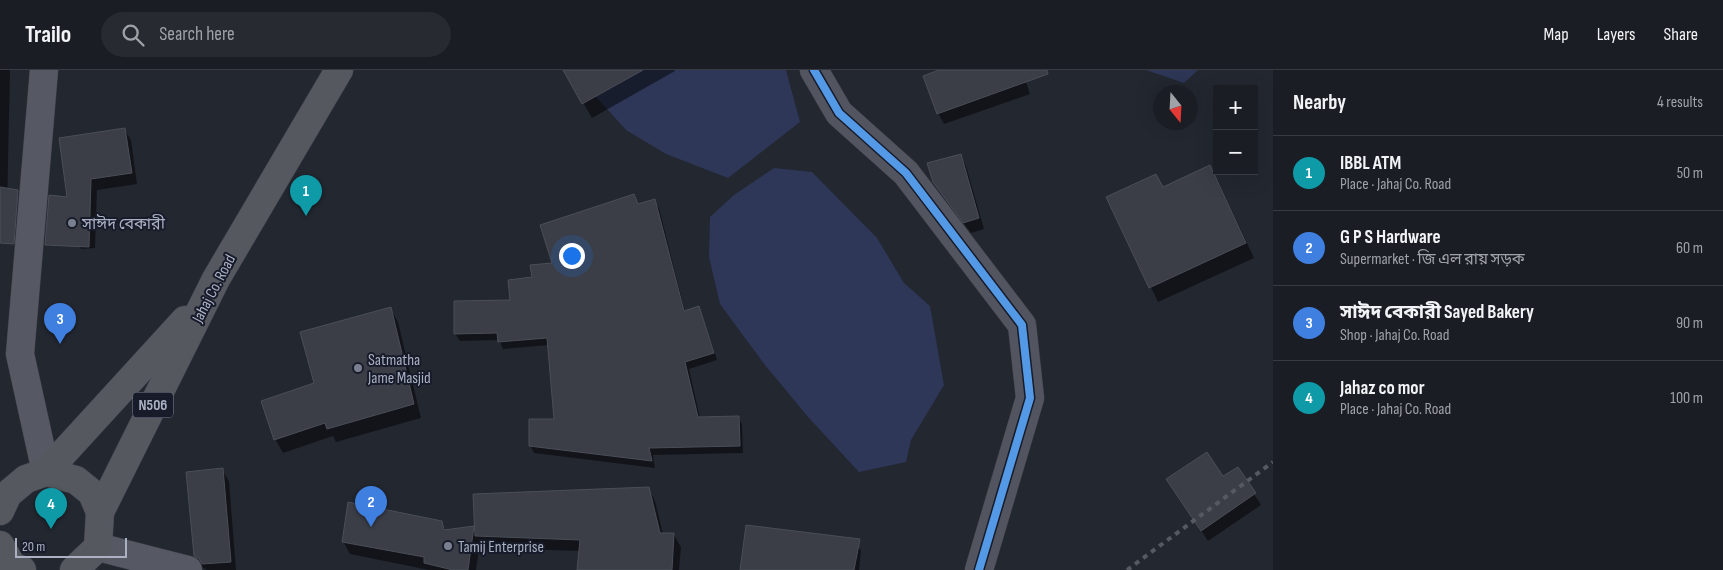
<!DOCTYPE html>
<meta charset="utf-8">
<style>
body{margin:0;font-family:"Sofia Sans Condensed","Noto Sans Bengali",sans-serif;background:#272a31;color:#f1f3f6}
.controls{position:absolute;right:15px;top:15px;display:grid;overflow:hidden;border-radius:0px;box-shadow:0 5px 20px #0002}
.controls button{width:45px;height:45px;display:grid;place-items:center;padding:0;border:0;border-bottom:1px solid #383b41;background:#1a1d24;color:#f1f3f6;font:25px sans-serif}
.compass{position:absolute;left:1153px;top:15px;width:45px;height:45px;border-radius:50%;background:#1a1d24;box-shadow:0 5px 20px #0002;rotate:162deg}
.scale{position:absolute;left:15px;bottom:12px;width:112px;box-sizing:border-box;padding-left:5px;border:2px solid #abb0c3;border-top:0;font-size:14px;line-height:18px;white-space:nowrap;color:#abb0c3;-webkit-text-stroke:4px #171b2a;paint-order:stroke}
.you{position:absolute;left:571px;top:185px;width:18px;height:18px;margin:-12px;border:4px solid #fff;border-radius:50%;background:#1a73e8;box-shadow:0 0 0 8px #1a73e833}
.badge{display:grid;place-items:center;width:32px;height:32px;border-radius:50%;background:#7b8090;color:#fff;font-size:16px;font-weight:700}
.pin{position:absolute;translate:-50% -41px;filter:drop-shadow(0 1px 2px #0008)}
.pin::after{content:'';position:absolute;top:26px;width:18px;height:15px;background:inherit;clip-path:polygon(0 0,100% 0,50% 100%)}
.list{margin:0;padding:0;list-style:none}
h2{display:flex;justify-content:space-between;align-items:center;height:65px;margin:0;padding:0 20px;font-size:21px}
h2 small{font-size:16px;font-weight:400;color:#9fa2a6}
.list li{display:grid;grid-template-columns:32px 1fr auto;gap:15px;align-items:center;box-sizing:border-box;height:75px;padding:0 20px;border-top:1px solid #383b41}
.list b{display:block;font-size:19px;white-space:nowrap}
.list p{margin:0;font-size:16px;white-space:nowrap;color:#9fa2a6}
.list em{font-size:16px;font-style:normal;color:#9fa2a6}
.icon{flex:none;width:28px;height:28px;fill:none;stroke:currentColor;stroke-width:2;stroke-linecap:round;stroke-linejoin:round}
.map{position:relative;flex:none;width:1273px;height:500px;overflow:hidden}
header{display:flex;align-items:center;gap:30px;box-sizing:border-box;height:70px;padding:0 25px;background:#1a1d24;border-bottom:1px solid #383b41}
header strong{font-size:24px}
nav{display:flex;gap:28px;margin-inline-start:auto;font-size:18px}
.search{width:350px;height:45px;background:#272a31;display:flex;align-items:center;gap:12px;box-sizing:border-box;padding:0 18px;border-radius:28px;color:#9fa2a6;font-size:19px}
main{display:flex}
aside{flex:1;background:#1a1d24}
.map>svg:first-child{display:block}
.water{fill:#2e3757}
.shadow{fill:#0007}
.building{fill:#3b3e47;stroke:#4a4e58}
.lines{fill:none;stroke-linecap:round;stroke-linejoin:round}
.minor-casing{stroke:#3f4149;stroke-width:29}
.secondary-casing{stroke:#3f4149;stroke-width:29}
.trunk-casing{stroke:#3f434c;stroke-width:29}
.minor{stroke:#52555f;stroke-width:28}
.secondary{stroke:#565964;stroke-width:28}
.trunk{stroke:#565860;stroke-width:28}
.rail{stroke:#565962;stroke-width:4;stroke-dasharray:5 5;stroke-linecap:butt}
.cycleway-casing{stroke:#171b2a;stroke-width:11}
.cycleway{stroke:#5399e6;stroke-width:8}
.poi-dot{fill:#7b8090;stroke:#171b2a;stroke-width:2}
.labels{text-anchor:middle;stroke-width:4;stroke-linejoin:round;paint-order:stroke}
.shield{fill:#171b2a;stroke:#7f8395;stroke-width:1}
.shield-label{font-size:15px;font-weight:bold;fill:#abb0c3}
.poi-label{font-size:16px;fill:#abb0c3;stroke:#171b2a;text-anchor:start}
.street-label{font-size:16px;fill:#abb0c3;stroke:#171b2a}
</style>
<header>
<strong>Trailo</strong>
<div class="search"><svg class="icon" aria-label="search" viewBox="0 0 24 24"><circle cx="10" cy="10" r="6"/><path d="M15 15l6 6"/></svg>Search here</div>
<nav><a>Map</a><a>Layers</a><a>Share</a></nav>
</header>
<main>
<div class="map">
<svg width="1273" height="500" viewBox="0 0 1273 500">
<rect width="100%" height="100%" fill="#232730"/>
<g class="water">
<path d="M 581,0 L 786,0 L 800,52 L 728,108 L 666,84 L 626,60 L 589,19 Z"/>
<path d="M 1146,0 L 1198,0 L 1184,13 Z"/>
<path d="M 774,98 L 812,102 L 877,168 L 904,213 L 930,236 L 944,315 L 911,370 L 906,392 L 859,402 L 808,347 L 765,295 L 720,234 L 709,187 L 710,147 L 734,125 Z"/>
</g>
<g class="shadow">
<path d="M 0,0 L 10,0 L 7,141 L 0,141 Z"/>
<path d="M 564,0 L 674,0 L 675,1 L 592,48 Z"/>
<path d="M 943,0 L 1022,0 L 1030,24 L 944,54 L 938,43 Z"/>
<path d="M 124,59 L 131,70 L 137,114 L 97,120 L 95,178 L 81,179 L 74,168 L 60,69 Z"/>
<path d="M 960,85 L 966,96 L 984,159 L 971,163 L 941,123 L 934,112 Z"/>
<path d="M 1210,96 L 1218,111 L 1254,188 L 1158,232 L 1108,128 L 1163,118 Z"/>
<path d="M 634,125 L 639,135 L 654,131 L 659,138 L 685,242 L 698,238 L 702,245 L 717,290 L 689,299 L 700,348 L 738,347 L 742,354 L 743,383 L 653,385 L 655,398 L 534,383 L 530,375 L 555,350 L 549,275 L 503,279 L 499,270 L 460,271 L 455,264 L 455,233 L 512,231 L 533,208 L 553,194 Z"/>
<path d="M 390,238 L 398,252 L 421,348 L 336,372 L 333,366 L 283,383 L 275,369 L 316,314 Z"/>
<path d="M 1238,398 L 1261,435 L 1208,471 L 1168,410 L 1223,408 Z"/>
<path d="M 222,400 L 229,411 L 236,500 L 207,500 L 202,497 L 195,486 Z"/>
<path d="M 648,418 L 655,431 L 663,464 L 674,465 L 681,477 L 679,500 L 579,500 L 580,481 L 483,478 L 480,472 L 476,500 L 429,500 L 350,484 L 343,471 L 441,452 L 446,461 L 473,457 L 476,463 Z"/>
<path d="M 854,469 L 861,481 L 859,500 L 741,500 Z"/>
</g>
<g class="building">
<path d="M 563,0 L 643,0 L 582,34 Z"/>
<path d="M 939,0 L 1047,0 L 1048,4 L 937,44 L 923,6 Z"/>
<path d="M 125,58 L 132,103 L 91,109 L 89,177 L 45,175 L 49,125 L 67,127 L 59,68 Z"/>
<path d="M 961,84 L 979,148 L 963,153 L 933,112 L 927,93 Z"/>
<path d="M 1210,95 L 1246,173 L 1149,218 L 1106,127 L 1156,104 L 1163,117 Z"/>
<path d="M 0,117 L 18,120 L 14,174 L 0,173 Z"/>
<path d="M 634,124 L 638,134 L 655,129 L 684,241 L 699,236 L 714,283 L 685,292 L 698,347 L 739,346 L 740,376 L 649,378 L 652,391 L 529,376 L 529,349 L 554,349 L 547,268 L 498,272 L 497,263 L 454,264 L 454,231 L 510,230 L 508,210 L 532,207 L 530,195 L 552,193 L 540,155 Z"/>
<path d="M 391,237 L 414,334 L 327,359 L 325,353 L 274,370 L 261,331 L 314,313 L 300,262 Z"/>
<path d="M 1207,382 L 1223,406 L 1238,397 L 1256,423 L 1201,461 L 1166,409 Z"/>
<path d="M 223,398 L 231,492 L 202,494 L 199,489 L 194,486 L 186,402 Z"/>
<path d="M 649,417 L 660,463 L 674,463 L 672,500 L 577,500 L 580,470 L 475,466 L 473,424 Z"/>
<path d="M 348,432 L 442,451 L 444,460 L 474,456 L 468,500 L 453,500 L 424,493 L 424,487 L 342,472 Z"/>
<path d="M 746,455 L 860,469 L 854,500 L 740,500 Z"/>
</g>
<g class="lines">
<defs>
<path id="minor" d="M 814,0 L 839,43 L 906,103 L 1022,255 L 1030,328 L 979,500"/>
<g id="secondary">
<path d="M 44,0 L 20,284 L 46,402"/>
<path d="M 98,477 L 188,500"/>
</g>
<g id="trunk">
<path d="M 46,402 L 185,250"/>
<path d="M 0,441 L 8,424 L 26,409 L 46,402 L 76,410 L 92,423 L 100,442 L 98,477 L 74,500"/>
<path d="M 100,442 L 216,209 L 339,0"/>
<path d="M 0,475 L 12,496 L 22,500"/>
</g>
</defs>
<use href="#minor" class="minor-casing"/>
<use href="#secondary" class="secondary-casing"/>
<use href="#trunk" class="trunk-casing"/>
<use href="#minor" class="minor"/>
<use href="#secondary" class="secondary"/>
<use href="#trunk" class="trunk"/>
<path class="rail" d="M 1127,500 L 1273,392"/>
<defs>
<path id="cycleway" d="M 814,0 L 839,43 L 906,103 L 1022,255 L 1030,328 L 979,500"/>
</defs>
<use href="#cycleway" class="cycleway-casing"/>
<use href="#cycleway" class="cycleway"/>
</g>
<g class="poi-dot">
<circle cx="72" cy="153" r="5"/>
<circle cx="358" cy="298" r="5"/>
<circle cx="448" cy="476" r="5"/>
</g>
<g class="labels">
<rect class="shield" x="133" y="322.5" width="40" height="25" rx="4"/>
<g class="shield-label">
<text x="153" y="340">N506</text>
</g>
<g class="poi-label">
<text x="82" y="159">সাঈদ বেকারী</text>
<text x="368" y="295">Satmatha<tspan x="368" dy="18">Jame Masjid</tspan></text>
<text x="458" y="482">Tamij Enterprise</text>
</g>
<g class="street-label">
<text transform="translate(213 218) rotate(-62)" y="6">Jahaj Co. Road</text>
</g>
</g>
</svg>
<div class="controls">
<button>+</button>
<button>−</button>
</div>
<svg class="compass" viewBox="-18 -18 36 36"><path d="M0-13l5 13h-10z" fill="#e53935"/><path d="M0 13l5-13h-10z" fill="#9fa2a6"/></svg>
<div class="scale">20 m</div>
<div class="you"></div>
<div class="pin badge" style="left:306px;top:146px;background:#0f9aa8">1</div>
<div class="pin badge" style="left:371px;top:457px;background:#3f7fe0">2</div>
<div class="pin badge" style="left:60px;top:274px;background:#3f7fe0">3</div>
<div class="pin badge" style="left:51px;top:459px;background:#0f9aa8">4</div>
</div>
<aside>
<h2>Nearby<small>4 results</small></h2>
<ul class="list">
<li><span class="badge" style="background:#0f9aa8">1</span><div><b>IBBL ATM</b><p>Place · Jahaj Co. Road</p></div><em>50 m</em></li>
<li><span class="badge" style="background:#3f7fe0">2</span><div><b>G P S Hardware</b><p>Supermarket · জি এল রায় সড়ক</p></div><em>60 m</em></li>
<li><span class="badge" style="background:#3f7fe0">3</span><div><b>সাঈদ বেকারী Sayed Bakery</b><p>Shop · Jahaj Co. Road</p></div><em>90 m</em></li>
<li><span class="badge" style="background:#0f9aa8">4</span><div><b>Jahaz co mor</b><p>Place · Jahaj Co. Road</p></div><em>100 m</em></li>
</ul>
</aside>
</main>
